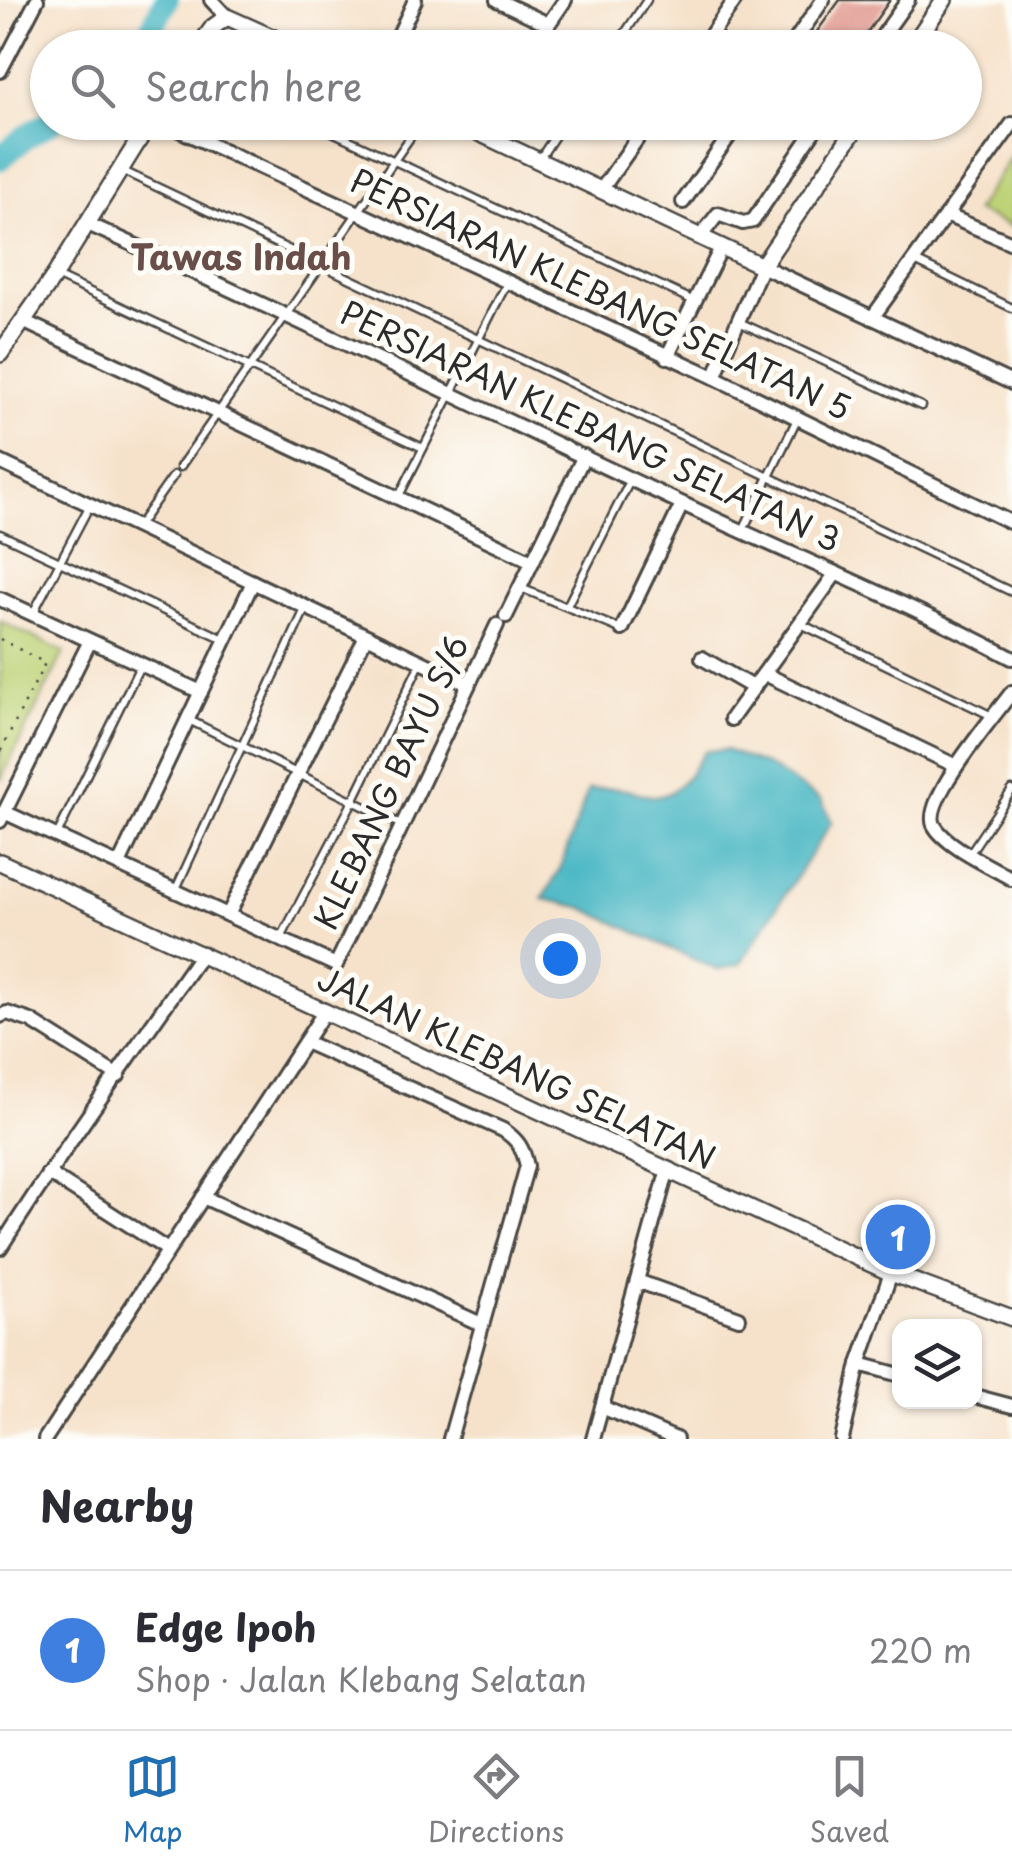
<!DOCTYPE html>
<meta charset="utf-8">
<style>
body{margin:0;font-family:"Playpen Sans",sans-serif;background:#f2f2f3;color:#2b2b33}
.controls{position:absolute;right:30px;bottom:30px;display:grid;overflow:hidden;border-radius:20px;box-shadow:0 2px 8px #0004}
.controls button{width:90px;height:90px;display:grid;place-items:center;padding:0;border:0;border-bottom:2px solid #e1e1e2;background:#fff;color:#2b2b33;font:50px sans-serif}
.you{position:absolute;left:560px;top:958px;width:35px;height:35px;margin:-25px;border:8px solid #fff;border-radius:50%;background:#1a73e8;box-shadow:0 0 0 15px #1a73e833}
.badge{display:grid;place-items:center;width:65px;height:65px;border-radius:50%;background:#1f6fb2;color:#fff;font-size:32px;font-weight:700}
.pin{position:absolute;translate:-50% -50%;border:5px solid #fff;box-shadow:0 2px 10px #0006}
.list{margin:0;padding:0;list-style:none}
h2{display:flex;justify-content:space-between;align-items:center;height:130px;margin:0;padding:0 40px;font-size:42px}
h2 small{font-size:32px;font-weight:400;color:#7c7c81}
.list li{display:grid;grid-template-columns:65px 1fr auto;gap:30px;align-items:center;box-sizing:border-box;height:160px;padding:0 40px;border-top:2px solid #e1e1e2}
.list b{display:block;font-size:38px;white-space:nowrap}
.list p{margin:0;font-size:32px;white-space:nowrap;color:#7c7c81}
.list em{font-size:32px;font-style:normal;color:#7c7c81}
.icon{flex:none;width:55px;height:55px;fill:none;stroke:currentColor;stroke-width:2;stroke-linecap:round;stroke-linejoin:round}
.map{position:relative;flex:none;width:1012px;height:1439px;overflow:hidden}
.search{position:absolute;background:#fff;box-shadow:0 2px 8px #0004;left:30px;right:30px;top:30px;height:110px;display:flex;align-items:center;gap:25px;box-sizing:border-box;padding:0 35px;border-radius:55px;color:#7c7c81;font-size:38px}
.sheet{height:290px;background:#fff}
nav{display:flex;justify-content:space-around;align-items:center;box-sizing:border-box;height:140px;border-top:2px solid #e1e1e2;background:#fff;font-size:28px;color:#7c7c81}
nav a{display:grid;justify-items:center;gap:5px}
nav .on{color:#1f6fb2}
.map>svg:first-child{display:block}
.green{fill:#bdd276;stroke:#747e50;stroke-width:2.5}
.water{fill:#4bb8c5;stroke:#3b7278;stroke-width:2.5}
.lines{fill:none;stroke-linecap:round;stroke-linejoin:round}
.river{stroke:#4bb8c5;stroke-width:25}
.building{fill:#de8f85}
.service-casing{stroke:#494643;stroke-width:11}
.minor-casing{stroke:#494643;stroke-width:18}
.tertiary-casing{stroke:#494643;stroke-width:20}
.path{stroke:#494643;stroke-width:2.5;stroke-dasharray:2.5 8;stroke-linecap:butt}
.service{stroke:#fff;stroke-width:6}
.minor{stroke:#fff;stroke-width:12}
.tertiary{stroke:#fff;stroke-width:15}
.labels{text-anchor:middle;stroke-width:10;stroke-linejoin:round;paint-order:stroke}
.street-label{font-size:32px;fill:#2b2b2b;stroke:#fdfcf7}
.neighbourhood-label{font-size:35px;font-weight:bold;fill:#6a4e4a;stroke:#fdfcf7}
</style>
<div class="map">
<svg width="1012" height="1439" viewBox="0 0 1012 1439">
<rect width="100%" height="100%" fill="#fdfcf7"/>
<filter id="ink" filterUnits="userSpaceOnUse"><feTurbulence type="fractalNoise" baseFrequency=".01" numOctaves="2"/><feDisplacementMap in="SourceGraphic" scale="20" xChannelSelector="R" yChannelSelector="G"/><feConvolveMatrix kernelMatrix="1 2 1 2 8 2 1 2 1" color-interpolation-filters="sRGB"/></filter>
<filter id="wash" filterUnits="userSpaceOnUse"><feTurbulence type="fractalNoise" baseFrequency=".0048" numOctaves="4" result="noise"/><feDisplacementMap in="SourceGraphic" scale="40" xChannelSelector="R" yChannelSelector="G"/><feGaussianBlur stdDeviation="2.25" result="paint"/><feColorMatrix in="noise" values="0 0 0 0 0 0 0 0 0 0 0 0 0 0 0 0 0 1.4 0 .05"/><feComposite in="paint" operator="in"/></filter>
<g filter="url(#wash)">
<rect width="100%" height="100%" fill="#f6e2cb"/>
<g class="green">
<path d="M 1012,155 L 1012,227 L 975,211 Z"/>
<path d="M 0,621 L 64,652 L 0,781 Z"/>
</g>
<path class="water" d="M 726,750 L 768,766 L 821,800 L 832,822 L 740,964 L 717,970 L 581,907 L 543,899 L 560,869 L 588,790 C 655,778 654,831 705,751 Z"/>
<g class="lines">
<g class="river">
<path d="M 142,48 L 166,0"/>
<path d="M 0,158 L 28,135 L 51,122"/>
</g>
</g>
<g id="blocks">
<path class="building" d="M 840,0 L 890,0 L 856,48 L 805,48 Z"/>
</g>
</g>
<g filter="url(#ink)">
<use href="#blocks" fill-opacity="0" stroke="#494643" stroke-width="2.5"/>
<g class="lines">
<defs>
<g id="service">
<path d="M 615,48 L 647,0"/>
<path d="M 311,122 L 694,301"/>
<path d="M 539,160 L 564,122"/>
<path d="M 123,171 L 1012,592"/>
<path d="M 915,261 L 1012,308"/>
<path d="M 56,276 L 423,448"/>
<path d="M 739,322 L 921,406"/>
<path d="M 180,467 L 421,122"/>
<path d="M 399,496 L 507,283"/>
<path d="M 138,526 L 174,475"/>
<path d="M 743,530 L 798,417"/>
<path d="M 0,534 L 224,639"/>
<path d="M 521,588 L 620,629"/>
<path d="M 567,606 L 631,479"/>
<path d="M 33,613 L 90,505"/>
<path d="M 801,624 L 992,716"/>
<path d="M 189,720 L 402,825"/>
<path d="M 57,835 L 140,666"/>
<path d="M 970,853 L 1012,790"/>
<path d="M 176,889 L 306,607"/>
<path d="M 281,938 L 353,801 L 420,664"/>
</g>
<g id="minor">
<path d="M 211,0 L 227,17"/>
<path d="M 497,0 L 548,24"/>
<path d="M 393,48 L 415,0"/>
<path d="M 532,48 L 565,0"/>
<path d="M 702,48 L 735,0"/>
<path d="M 790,48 L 823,0"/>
<path d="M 874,48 L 908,0"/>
<path d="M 0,71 L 37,0"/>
<path d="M 162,122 L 714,377 L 1012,523"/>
<path d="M 601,190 L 649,122"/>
<path d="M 683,202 L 739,122"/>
<path d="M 946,215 L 1012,243"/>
<path d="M 88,224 C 288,314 485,411 683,504 C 793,556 905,601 1012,658"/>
<path d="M 700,237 L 718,214 L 743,223 L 753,221 L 820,122"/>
<path d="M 872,318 L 1012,124"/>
<path d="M 23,321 L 532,561"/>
<path d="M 667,357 L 721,248"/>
<path d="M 714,377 L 762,266 L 1012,383"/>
<path d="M 0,462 L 468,684"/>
<path d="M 0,599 L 201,692"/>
<path d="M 506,616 L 584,456"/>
<path d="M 622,629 L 682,504"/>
<path d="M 702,658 L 754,688"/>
<path d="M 765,674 L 956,766"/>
<path d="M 1012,692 C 995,715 922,800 934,825 C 945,846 992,867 1012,879"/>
<path d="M 731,719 L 836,573"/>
<path d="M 4,812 L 336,965 L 497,625"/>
<path d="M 0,821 L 90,641"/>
<path d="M 119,864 L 253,582"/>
<path d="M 228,915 L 366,636"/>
<path d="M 0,1016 L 7,1013 L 31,1021 L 118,1076"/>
<path d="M 305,1042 L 503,1130 C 518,1140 523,1148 527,1166 L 450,1439"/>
<path d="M 48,1173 L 168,1250"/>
<path d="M 203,1197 L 481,1324"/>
<path d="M 0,1248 C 64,1147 134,1051 202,953"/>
<path d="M 637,1281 L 739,1318"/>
<path d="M 859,1364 L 900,1375"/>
<path d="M 974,1396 L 1012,1406"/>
<path d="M 602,1407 L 676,1439"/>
<path d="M 45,1439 L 325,1011"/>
<path d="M 593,1439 L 668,1169"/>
<path d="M 842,1439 L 859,1364 L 891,1273"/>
</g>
<g id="tertiary">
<path d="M 198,48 L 213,27 L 227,17 L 296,48"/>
<path d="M 911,48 L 944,0"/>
<path d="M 456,122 L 762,266 L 860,122"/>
<path d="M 0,354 L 55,275 L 150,122"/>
<path d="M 0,862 L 891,1273 L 1012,1318"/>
</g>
</defs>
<use href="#service" class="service-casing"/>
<use href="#minor" class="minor-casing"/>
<use href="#tertiary" class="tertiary-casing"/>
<path class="path" d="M 0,639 L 45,663 L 0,753"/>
<use href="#service" class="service"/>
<use href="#minor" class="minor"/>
<use href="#tertiary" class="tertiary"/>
</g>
</g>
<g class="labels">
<g class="street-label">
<text transform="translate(600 295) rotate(25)" y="11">PERSIARAN KLEBANG SELATAN 5</text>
<text transform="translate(590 427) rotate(25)" y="11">PERSIARAN KLEBANG SELATAN 3</text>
<text transform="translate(392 783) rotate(-65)" y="11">KLEBANG BAYU S/6</text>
<text transform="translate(516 1069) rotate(25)" y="11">JALAN KLEBANG SELATAN</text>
</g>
<g class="neighbourhood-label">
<text x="241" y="270">Tawas Indah</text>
</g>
</g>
</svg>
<div class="controls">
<button><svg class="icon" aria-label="layers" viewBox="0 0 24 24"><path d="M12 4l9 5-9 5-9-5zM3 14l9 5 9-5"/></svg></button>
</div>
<div class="you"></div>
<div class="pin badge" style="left:898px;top:1237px;background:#3f7fe0">1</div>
<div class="search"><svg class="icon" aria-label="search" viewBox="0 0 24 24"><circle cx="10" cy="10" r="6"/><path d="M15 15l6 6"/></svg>Search here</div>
</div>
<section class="sheet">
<h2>Nearby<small></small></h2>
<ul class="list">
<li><span class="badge" style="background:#3f7fe0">1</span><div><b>Edge Ipoh</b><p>Shop · Jalan Klebang Selatan</p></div><em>220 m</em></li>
</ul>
</section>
<nav>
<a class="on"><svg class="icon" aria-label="map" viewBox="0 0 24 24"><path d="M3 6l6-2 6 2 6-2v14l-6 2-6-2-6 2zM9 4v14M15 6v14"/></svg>Map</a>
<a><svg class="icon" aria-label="directions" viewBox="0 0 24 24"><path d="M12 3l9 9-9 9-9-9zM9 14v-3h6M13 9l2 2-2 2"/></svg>Directions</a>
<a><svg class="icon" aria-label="saved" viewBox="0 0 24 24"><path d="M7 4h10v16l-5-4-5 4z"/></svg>Saved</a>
</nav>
